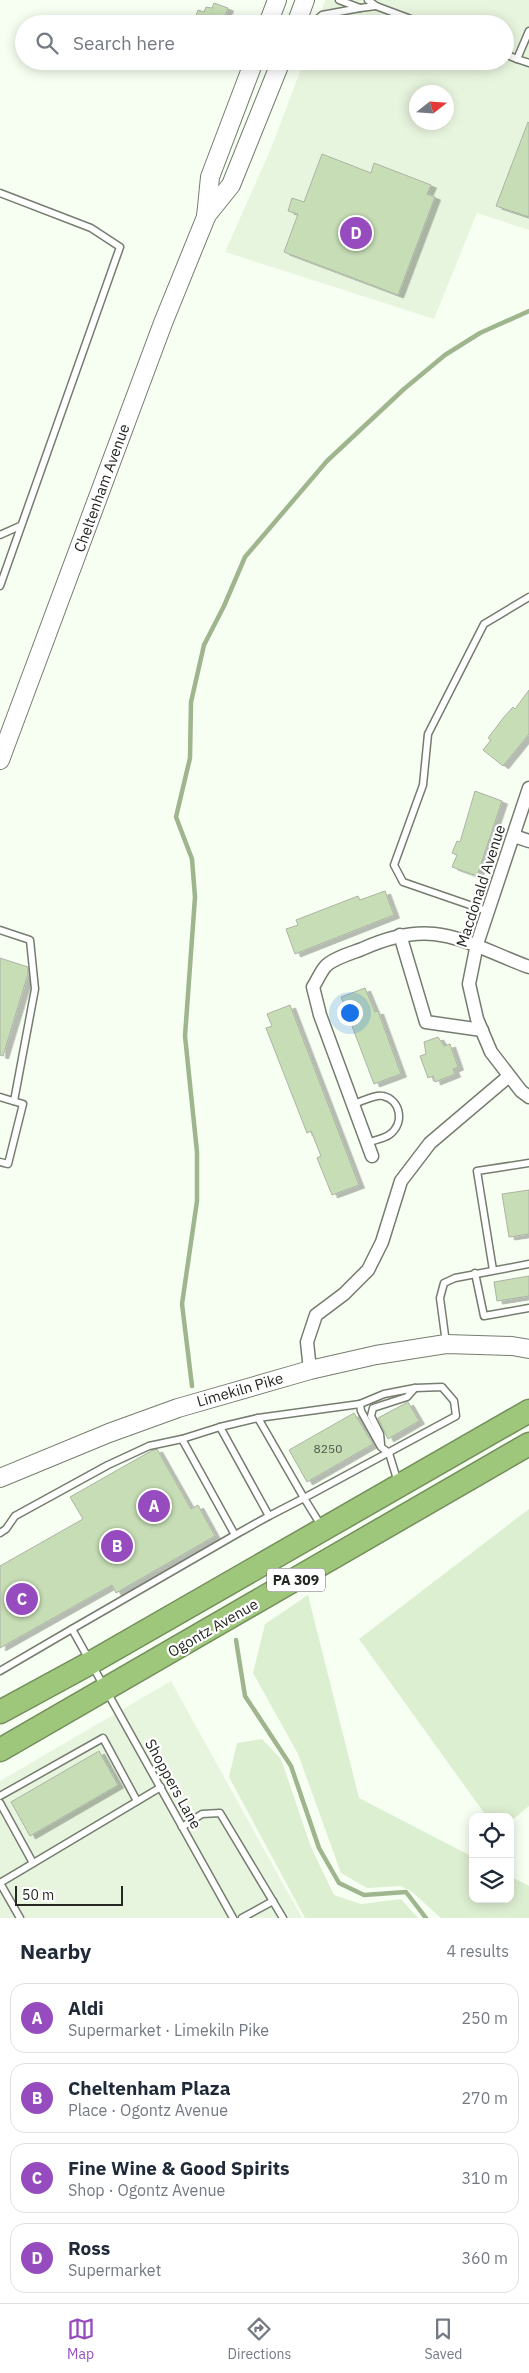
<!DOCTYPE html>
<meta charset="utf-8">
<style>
body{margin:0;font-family:"IBM Plex Sans",sans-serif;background:#f6f6f7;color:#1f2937}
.controls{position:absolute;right:15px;bottom:15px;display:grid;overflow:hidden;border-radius:10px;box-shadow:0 2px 12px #0003}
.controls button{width:45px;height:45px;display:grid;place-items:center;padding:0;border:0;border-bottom:1px solid #e0e1e3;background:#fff;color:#1f2937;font:25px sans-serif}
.compass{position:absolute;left:409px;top:85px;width:45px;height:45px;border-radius:50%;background:#fff;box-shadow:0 2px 12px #0003;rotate:73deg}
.scale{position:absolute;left:15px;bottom:12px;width:108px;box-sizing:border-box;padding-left:5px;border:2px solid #252822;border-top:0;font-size:14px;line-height:18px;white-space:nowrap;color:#252822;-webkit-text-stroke:4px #fff;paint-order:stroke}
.you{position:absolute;left:349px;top:1012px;width:18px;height:18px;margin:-12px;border:4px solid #fff;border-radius:50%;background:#1a73e8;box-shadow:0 0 0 8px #1a73e833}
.badge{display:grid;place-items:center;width:32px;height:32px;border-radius:50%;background:#964cbe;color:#fff;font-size:16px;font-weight:700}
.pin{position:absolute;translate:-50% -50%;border:2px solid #fff;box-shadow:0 1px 5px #0006}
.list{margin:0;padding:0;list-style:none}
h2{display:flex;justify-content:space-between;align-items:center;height:65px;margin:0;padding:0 20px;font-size:21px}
h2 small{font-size:16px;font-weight:400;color:#747a83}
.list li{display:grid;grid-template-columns:32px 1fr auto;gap:15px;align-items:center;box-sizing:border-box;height:70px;margin:0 10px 10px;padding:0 10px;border:1px solid #e0e1e3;border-radius:15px}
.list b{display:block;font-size:19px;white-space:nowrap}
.list p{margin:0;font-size:16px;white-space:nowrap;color:#747a83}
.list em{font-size:16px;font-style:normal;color:#747a83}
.icon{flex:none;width:28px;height:28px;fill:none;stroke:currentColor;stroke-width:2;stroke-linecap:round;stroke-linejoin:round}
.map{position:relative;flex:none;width:529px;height:1918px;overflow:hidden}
.search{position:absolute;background:#fff;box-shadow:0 2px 12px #0003;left:15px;right:15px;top:15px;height:55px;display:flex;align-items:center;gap:12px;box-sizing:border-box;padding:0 18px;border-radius:28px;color:#747a83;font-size:19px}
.sheet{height:385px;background:#fff}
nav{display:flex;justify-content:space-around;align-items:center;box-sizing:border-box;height:70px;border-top:1px solid #e0e1e3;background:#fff;font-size:14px;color:#747a83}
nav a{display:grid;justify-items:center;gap:2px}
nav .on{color:#964cbe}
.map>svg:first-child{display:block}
.built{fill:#e8f5de;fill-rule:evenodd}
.green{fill:#ddefd1}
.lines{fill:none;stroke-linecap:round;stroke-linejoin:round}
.stream{stroke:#9eb58e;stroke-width:4.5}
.building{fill:#c6ddb5;stroke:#acb4a5;filter:url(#shadow)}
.lane-casing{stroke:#747d6f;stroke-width:9}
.street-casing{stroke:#747d6f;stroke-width:15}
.secondary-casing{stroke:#747d6f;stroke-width:20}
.highway-casing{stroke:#748f5c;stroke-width:25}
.lane{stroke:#fff;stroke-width:6}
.street{stroke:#fff;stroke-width:12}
.secondary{stroke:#fff;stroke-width:18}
.highway{stroke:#9ec77b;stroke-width:22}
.labels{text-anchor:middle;stroke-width:4.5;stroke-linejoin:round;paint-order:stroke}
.number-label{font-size:12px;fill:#4d5547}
.shield{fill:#fff;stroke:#666864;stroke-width:1}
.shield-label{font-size:14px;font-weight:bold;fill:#252822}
.street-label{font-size:15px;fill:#252822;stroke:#fff}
</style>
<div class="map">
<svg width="529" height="1918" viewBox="0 0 529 1918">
<defs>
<filter id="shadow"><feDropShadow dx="5.5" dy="3" stdDeviation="0" flood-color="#0004"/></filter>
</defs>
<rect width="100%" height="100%" fill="#f7fff2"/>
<g class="built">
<path d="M 325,0 L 529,0 L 529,230 L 477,213 L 434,319 L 225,252 L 272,146 L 304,61 L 505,61 L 505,24 L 317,24 ZM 416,92 L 446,92 L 446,122 L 416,122 Z"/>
<path d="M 171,1681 L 302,1918 L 0,1918 L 0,1781 Z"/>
</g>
<g class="green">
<path d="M 529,1509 L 529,1806 L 510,1822 L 510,1817 L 487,1817 L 359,1639 Z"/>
<path d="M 308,1595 L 359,1798 L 473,1857 L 473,1899 L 510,1899 L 510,1876 L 529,1886 L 529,1918 L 441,1918 L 412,1892 L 401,1886 L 367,1888 L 341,1873 L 298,1754 L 253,1673 L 265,1624 Z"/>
<path d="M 262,1739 L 281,1759 L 311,1847 L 334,1895 L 361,1904 L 401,1899 L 418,1918 L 305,1918 L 229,1777 L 237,1743 Z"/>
</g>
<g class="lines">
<g class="stream">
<path d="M 192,1386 L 182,1304 L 197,1201 L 197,1152 L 185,1036 L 195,897 L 192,859 L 176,817 L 190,758 L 191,702 L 204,645 L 224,606 L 245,557 L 327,461 L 404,389 L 445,355 L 480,333 L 529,311"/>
<path d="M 236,1640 L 245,1696 L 291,1766 L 319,1848 L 339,1883 L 364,1895 L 406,1892 L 426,1918"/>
</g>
</g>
<g class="building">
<path d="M 214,3 L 228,8 L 224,19 L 231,24 L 200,24 L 194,21 L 198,10 L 204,12 L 206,7 L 212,8 Z"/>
<path d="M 528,122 L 529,123 L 529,217 L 496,206 Z"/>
<path d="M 322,154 L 371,173 L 374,163 L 431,185 L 427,194 L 435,197 L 398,295 L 284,252 L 298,214 L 288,211 L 292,198 L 304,202 Z"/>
<path d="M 529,690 L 529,734 L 503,766 L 483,750 L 491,740 L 488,738 L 504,717 L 513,707 L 515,709 Z"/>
<path d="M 475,791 L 502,801 L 477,876 L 452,867 L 457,855 L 452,853 L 457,841 L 460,842 Z"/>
<path d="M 385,891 L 394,915 L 295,954 L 286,929 L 298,925 L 296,920 L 358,896 L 360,900 Z"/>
<path d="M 0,958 L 28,967 L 28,974 L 3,1056 L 0,1055 Z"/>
<path d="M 365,988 L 375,1012 L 378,1011 L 401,1074 L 374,1084 L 341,997 Z"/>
<path d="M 290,1005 L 359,1185 L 332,1195 L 317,1158 L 321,1156 L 311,1131 L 307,1133 L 266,1028 L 272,1026 L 267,1014 Z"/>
<path d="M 438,1037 L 444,1046 L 450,1044 L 458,1067 L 453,1069 L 455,1074 L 435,1082 L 433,1076 L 428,1078 L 420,1056 L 426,1054 L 424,1042 Z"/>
<path d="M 529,1190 L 529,1234 L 509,1237 L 502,1194 Z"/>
<path d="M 529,1276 L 529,1296 L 497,1301 L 494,1282 Z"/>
<path d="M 408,1402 L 419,1421 L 388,1439 L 378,1418 Z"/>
<path d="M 354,1413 L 373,1444 L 307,1482 L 289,1450 Z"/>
<path d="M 157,1449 L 191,1509 L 198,1505 L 215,1536 L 116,1593 L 112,1585 L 0,1648 L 0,1566 L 83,1519 L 70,1497 L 151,1451 Z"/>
<path d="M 99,1751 L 118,1785 L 30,1836 L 11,1802 Z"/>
</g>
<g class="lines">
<defs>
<g id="lane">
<path d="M 339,0 L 360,8 L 376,6"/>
<path d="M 368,0 L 376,6 L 424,24"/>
<path d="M 312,24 L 322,15 L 360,8"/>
<path d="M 505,54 L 517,59 L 529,31"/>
<path d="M 517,59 L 529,63"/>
<path d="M 0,193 L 91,228 L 120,247 L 0,586"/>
<path d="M 0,535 L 20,526"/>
<path d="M 487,911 L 403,882 L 394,865 L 423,785 L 428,734 L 484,624 L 529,597"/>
<path d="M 0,930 L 30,940 L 35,989 L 14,1101"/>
<path d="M 0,1097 L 23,1104 L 8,1164 L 0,1162"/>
<path d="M 353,1104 C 361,1102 375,1094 383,1096 C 401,1100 405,1124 389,1135 C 383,1139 374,1140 367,1143"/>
<path d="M 493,1270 L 477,1171 L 529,1163"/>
<path d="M 475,1273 L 484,1316 L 529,1308"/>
<path d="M 446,1343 L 440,1298 L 444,1283 L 455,1278 L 529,1264"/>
<path d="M 258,1418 L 304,1498 L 269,1516"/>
<path d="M 220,1427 L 258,1418 L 360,1404"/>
<path d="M 381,1444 L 380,1434 L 371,1416 L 373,1408 L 407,1397 L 415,1388"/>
<path d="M 322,1527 L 304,1498 L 456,1416 L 454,1401 L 442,1387 L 415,1388 L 384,1394 L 360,1404 L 361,1411 L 381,1447 L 389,1453 L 396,1476 L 395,1483"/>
<path d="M 0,1533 L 6,1529 L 15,1516 L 108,1465 L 149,1446 L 182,1439"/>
<path d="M 72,1629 L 235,1535 L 182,1439 L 220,1427 L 269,1516 L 235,1535"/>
<path d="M 0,1671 L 72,1629 L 233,1918"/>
<path d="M 0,1796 L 103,1738 L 137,1801"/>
<path d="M 0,1803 L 33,1863"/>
<path d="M 182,1827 L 202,1814 L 220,1813 L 283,1918"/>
<path d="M 0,1883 L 161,1787"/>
<path d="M 0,1883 L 20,1918"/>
<path d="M 242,1918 L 273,1901"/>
</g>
<g id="street">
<path d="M 529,788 L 477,944 L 469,984 L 477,1019 L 491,1052 L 521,1091 L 529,1097"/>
<path d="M 514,836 L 529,841"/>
<path d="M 400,935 L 426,1022 L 482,1030"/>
<path d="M 372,1156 L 320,1015 L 313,987 C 317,981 320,973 325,967 C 331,959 352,953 362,949 C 435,916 462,942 529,967"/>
<path d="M 310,1370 L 307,1342 L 316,1315 L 344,1294 L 368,1270 L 382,1242 L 401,1181 L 430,1143 L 509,1076"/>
</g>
<g id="secondary">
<path d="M 268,24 L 277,0"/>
<path d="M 296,24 L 305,0"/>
<path d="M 206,216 L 231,185 L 281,61"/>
<path d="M 0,760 L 163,323 L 206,217 L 210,177 L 254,61"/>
<path d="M 0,1478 L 109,1433 L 178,1408 L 310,1370 L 376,1355 L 446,1344 L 512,1346 L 529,1349"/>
</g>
<g id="highway">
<path d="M 0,1712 L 92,1662 L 529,1411"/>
<path d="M 0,1750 L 529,1444"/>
</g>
</defs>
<use href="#lane" class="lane-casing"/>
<use href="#street" class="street-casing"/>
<use href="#secondary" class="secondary-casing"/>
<use href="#highway" class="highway-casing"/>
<use href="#lane" class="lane"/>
<use href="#street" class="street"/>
<use href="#secondary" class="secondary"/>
<use href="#highway" class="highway"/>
</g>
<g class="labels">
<g class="number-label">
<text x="328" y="1453">8250</text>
</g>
<rect class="shield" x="267" y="1568.5" width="58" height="23" rx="4"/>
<g class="shield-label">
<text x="296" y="1585">PA 309</text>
</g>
<g class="street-label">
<text transform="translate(102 488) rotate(-70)" y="5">Cheltenham Avenue</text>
<text transform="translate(481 886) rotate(-72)" y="5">Macdonald Avenue</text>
<text transform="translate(240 1390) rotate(-16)" y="5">Limekiln Pike</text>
<text transform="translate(213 1628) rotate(-30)" y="5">Ogontz Avenue</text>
<text transform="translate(173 1784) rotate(61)" y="5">Shoppers Lane</text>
</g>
</g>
</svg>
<div class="controls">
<button><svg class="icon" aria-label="locate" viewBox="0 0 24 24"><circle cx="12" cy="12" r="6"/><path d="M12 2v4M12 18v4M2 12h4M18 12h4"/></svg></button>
<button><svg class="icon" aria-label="layers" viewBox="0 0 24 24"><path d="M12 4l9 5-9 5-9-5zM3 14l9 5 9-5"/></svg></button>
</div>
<svg class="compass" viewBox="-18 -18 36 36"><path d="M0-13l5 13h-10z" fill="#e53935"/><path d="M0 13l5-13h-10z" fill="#747a83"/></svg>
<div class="scale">50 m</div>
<div class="you"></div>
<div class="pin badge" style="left:154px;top:1506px">A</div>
<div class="pin badge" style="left:117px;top:1546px">B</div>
<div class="pin badge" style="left:22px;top:1599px">C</div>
<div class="pin badge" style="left:356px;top:233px">D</div>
<div class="search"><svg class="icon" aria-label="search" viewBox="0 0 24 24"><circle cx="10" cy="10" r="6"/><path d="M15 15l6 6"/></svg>Search here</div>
</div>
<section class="sheet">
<h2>Nearby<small>4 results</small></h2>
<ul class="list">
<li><span class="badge">A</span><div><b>Aldi</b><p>Supermarket · Limekiln Pike</p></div><em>250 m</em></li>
<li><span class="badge">B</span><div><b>Cheltenham Plaza</b><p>Place · Ogontz Avenue</p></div><em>270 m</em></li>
<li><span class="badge">C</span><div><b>Fine Wine &amp; Good Spirits</b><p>Shop · Ogontz Avenue</p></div><em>310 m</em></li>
<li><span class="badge">D</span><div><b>Ross</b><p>Supermarket</p></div><em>360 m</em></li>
</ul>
</section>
<nav>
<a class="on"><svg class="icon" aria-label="map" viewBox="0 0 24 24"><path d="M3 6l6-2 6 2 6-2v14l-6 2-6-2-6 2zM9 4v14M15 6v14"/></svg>Map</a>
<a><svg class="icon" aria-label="directions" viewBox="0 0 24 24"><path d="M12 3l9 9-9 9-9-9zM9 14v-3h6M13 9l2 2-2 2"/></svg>Directions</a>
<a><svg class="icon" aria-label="saved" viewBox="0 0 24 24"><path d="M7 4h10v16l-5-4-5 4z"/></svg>Saved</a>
</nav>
